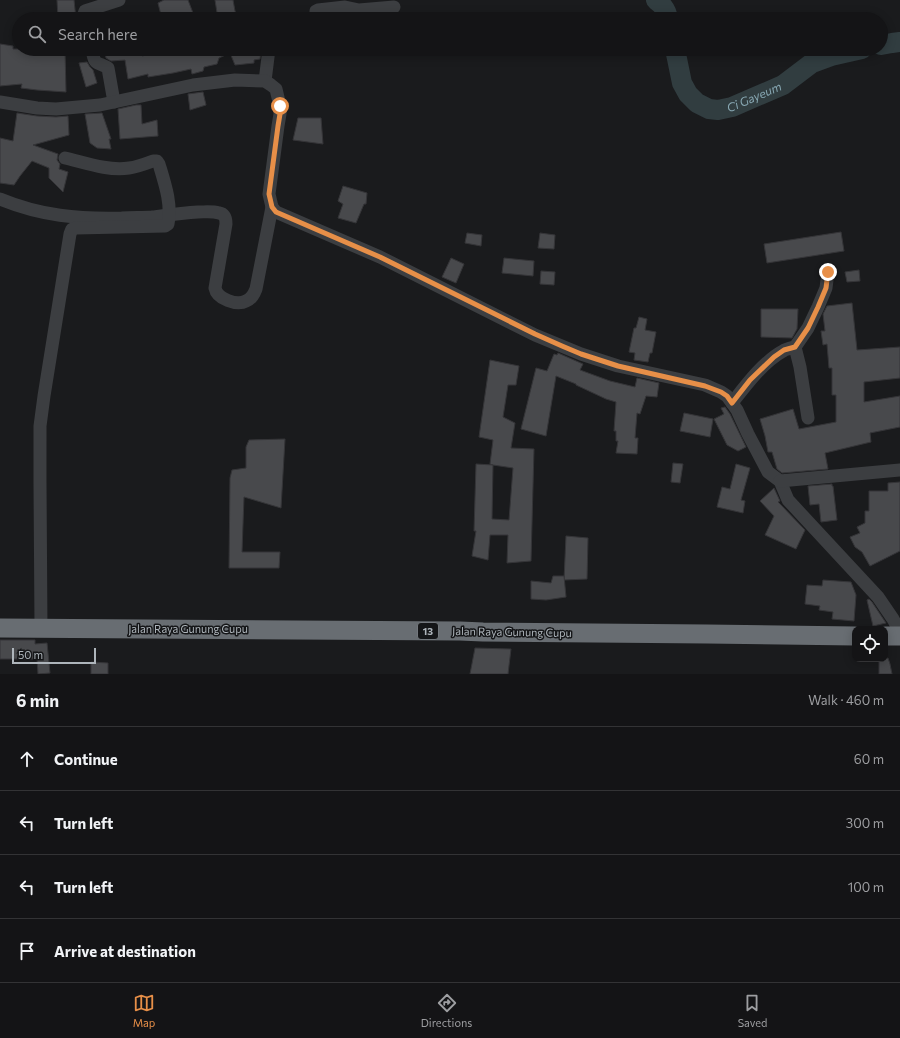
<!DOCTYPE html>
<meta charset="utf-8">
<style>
body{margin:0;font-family:Commissioner,sans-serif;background:#212123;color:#f1f3f6}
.controls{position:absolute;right:12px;bottom:12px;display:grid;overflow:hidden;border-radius:8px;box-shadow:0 2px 10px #0003}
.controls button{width:36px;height:36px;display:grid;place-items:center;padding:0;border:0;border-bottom:1px solid #333335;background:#141416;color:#f1f3f6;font:20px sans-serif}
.scale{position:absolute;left:12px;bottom:10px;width:84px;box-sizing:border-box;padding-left:4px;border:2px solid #aeb5bb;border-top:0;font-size:11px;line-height:14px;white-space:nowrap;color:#aeb5bb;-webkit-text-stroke:3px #151618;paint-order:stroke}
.stop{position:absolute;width:12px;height:12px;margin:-9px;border:3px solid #e78f48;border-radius:50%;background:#fff}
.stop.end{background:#e78f48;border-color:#fff;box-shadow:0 1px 4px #0008}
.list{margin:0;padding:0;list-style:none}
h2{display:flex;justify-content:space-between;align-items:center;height:52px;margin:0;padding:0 16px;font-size:17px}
h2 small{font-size:13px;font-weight:400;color:#9d9ea1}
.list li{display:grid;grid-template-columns:26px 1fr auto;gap:12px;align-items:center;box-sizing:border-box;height:64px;padding:0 16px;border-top:1px solid #333335}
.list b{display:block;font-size:15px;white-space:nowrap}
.list em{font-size:13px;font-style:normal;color:#9d9ea1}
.icon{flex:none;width:22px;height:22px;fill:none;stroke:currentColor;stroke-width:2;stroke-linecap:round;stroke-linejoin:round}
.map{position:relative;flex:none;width:900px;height:674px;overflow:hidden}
.search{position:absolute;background:#141416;box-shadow:0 2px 10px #0003;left:12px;right:12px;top:12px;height:44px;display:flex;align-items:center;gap:10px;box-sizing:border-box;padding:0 14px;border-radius:22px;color:#9d9ea1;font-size:15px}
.sheet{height:308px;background:#141416}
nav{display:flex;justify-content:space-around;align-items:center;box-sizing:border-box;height:56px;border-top:1px solid #333335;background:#141416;font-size:11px;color:#9d9ea1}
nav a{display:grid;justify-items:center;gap:2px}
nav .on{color:#e78f48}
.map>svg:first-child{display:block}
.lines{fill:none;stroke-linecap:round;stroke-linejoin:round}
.river{stroke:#313d40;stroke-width:20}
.building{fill:#48494c;stroke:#353538;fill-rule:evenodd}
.minor{stroke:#3c3e41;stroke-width:13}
.highway{stroke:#686d72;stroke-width:19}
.route{stroke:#e78f48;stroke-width:5}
.labels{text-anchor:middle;stroke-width:3;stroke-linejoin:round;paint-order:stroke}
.shield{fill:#151618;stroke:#80858a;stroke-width:1}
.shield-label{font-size:10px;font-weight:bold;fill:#aeb5bb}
.street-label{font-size:11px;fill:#aeb5bb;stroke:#151618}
.water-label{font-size:12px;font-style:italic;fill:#88a8b3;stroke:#151618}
</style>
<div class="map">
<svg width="900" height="674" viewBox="0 0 900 674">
<rect width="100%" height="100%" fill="#1a1b1d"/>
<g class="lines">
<g class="river">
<path d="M 656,0 C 663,5 667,10 668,19"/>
<path d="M 881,45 L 892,43 L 900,42"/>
<path id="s1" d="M 675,49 L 682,83 L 688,94 L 697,103 L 709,109 L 718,110 L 732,107 L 783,85 L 812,63 L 831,56 L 862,49"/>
</g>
</g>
<g class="building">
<path d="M 57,0 L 74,0 L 76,19 L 67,19 L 66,18 L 66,19 L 58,19 Z"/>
<path d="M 164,0 L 188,0 L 193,13 L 176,19 L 162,19 L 158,3 Z"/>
<path d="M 215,0 L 233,0 L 235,11 L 238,19 L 218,19 Z"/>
<path d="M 0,44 L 13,46 L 13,49 L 35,49 L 65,51 L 66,92 L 37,90 L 21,88 L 22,84 L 0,86 Z"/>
<path d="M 104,49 L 142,49 L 142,56 L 173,49 L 261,49 L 260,59 L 254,60 L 254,63 L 235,65 L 230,53 L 219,58 L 217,64 L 204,67 L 203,71 L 192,74 L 191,69 L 173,73 L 148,77 L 148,74 L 128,79 L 125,60 L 111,61 L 106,58 Z"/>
<path d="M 87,62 L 90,67 L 93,70 L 97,83 L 86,87 L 79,63 Z"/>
<path d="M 203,92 L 206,105 L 190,110 L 188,94 Z"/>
<path d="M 136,105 L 141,105 L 142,124 L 157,120 L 158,136 L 120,139 L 118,109 Z"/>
<path d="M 17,113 L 37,116 L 56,117 L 68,116 L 69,135 L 33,145 L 58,154 L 57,160 L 60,164 L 59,169 L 68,172 L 63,192 L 49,178 L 49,168 L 32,161 L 20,176 L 14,185 L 0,183 L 0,138 L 13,141 Z"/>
<path d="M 102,113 L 111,139 L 109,139 L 111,149 L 97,148 L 90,143 L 85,114 Z"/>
<path d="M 298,118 L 321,118 L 323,144 L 293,140 Z"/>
<path d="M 343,186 L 367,193 L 366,204 L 364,204 L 356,223 L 338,218 L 343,204 L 338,201 Z"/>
<path d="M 841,232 L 844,251 L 767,263 L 764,244 Z"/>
<path d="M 467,233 L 482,235 L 481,246 L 465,243 Z"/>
<path d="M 540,233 L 555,235 L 554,249 L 538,248 Z"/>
<path d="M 451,258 L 464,264 L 456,283 L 442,277 Z"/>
<path d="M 504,258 L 534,261 L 533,276 L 502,273 Z"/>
<path d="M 859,270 L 860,281 L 847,282 L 845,272 Z"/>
<path d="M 541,271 L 555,272 L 554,285 L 540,284 Z"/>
<path d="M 852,303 L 857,350 L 900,347 L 900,378 L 864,382 L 864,402 L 900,396 L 900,427 L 870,433 L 871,442 L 825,453 L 828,469 L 782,473 L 777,469 L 772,452 L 768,452 L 765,436 L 760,419 L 793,409 L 799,429 L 836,422 L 836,395 L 832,395 L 832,368 L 829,368 L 827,344 L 823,345 L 821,331 L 825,331 L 823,314 L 827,306 Z"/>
<path d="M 761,309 L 798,309 L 797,329 L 792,338 L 761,337 Z"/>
<path d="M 639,317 L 647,319 L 645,330 L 656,332 L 652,353 L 650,353 L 648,362 L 634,360 L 635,353 L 629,352 L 634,328 L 636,328 Z"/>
<path d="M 558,353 L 583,364 L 580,370 L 610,381 L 635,387 L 637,378 L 659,383 L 657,397 L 646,396 L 640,414 L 637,413 L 635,438 L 638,438 L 637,454 L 616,453 L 618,441 L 616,441 L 616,431 L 614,431 L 616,402 L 606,399 L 576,385 L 576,384 L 556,376 L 546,436 L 521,429 L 536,368 L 547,371 L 554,354 L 557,355 Z"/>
<path d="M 490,360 L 519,366 L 516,385 L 508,385 L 503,417 L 515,423 L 511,448 L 534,449 L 531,561 L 507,563 L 508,535 L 490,535 L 488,560 L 472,556 L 476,531 L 474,531 L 476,464 L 493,465 L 490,464 L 493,440 L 479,437 ZM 493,465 L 513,468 L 509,520 L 492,519 Z"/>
<path d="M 725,407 L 730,414 L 746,447 L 738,451 L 727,445 L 714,419 L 724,414 L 721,408 Z"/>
<path d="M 684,413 L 713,419 L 710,437 L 680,431 Z"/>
<path d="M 285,439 L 281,508 L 244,497 L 242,552 L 280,552 L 279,568 L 229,568 L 230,478 L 232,470 L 246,468 L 246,447 L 249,440 Z"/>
<path d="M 673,463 L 683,464 L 680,483 L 671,482 Z"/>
<path d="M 736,464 L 750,468 L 741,500 L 745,501 L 743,513 L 717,507 L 722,487 L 730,489 Z"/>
<path d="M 900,482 L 900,551 L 870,566 L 862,552 L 855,547 L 850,537 L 860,533 L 857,527 L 865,523 L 865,511 L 869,511 L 869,491 L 888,491 L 888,483 Z"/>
<path d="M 832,484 L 832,486 L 833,486 L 837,520 L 821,522 L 819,504 L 810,505 L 808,486 Z"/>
<path d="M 774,488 L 780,501 L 778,502 L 782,506 L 805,530 L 796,549 L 765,535 L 774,516 L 760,501 Z"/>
<path d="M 566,536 L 588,538 L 587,579 L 564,580 Z"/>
<path d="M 553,576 L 564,576 L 566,597 L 546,600 L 531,599 L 531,581 L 551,583 Z"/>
<path d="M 823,580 L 851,582 L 856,595 L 854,621 L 832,619 L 833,612 L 819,610 L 820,606 L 805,604 L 807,585 L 822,586 Z"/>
<path d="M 869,599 L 872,602 L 886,623 L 873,626 L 867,600 Z"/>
<path d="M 0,640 L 35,640 L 35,644 L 47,643 L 50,673 L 38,674 L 37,659 L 0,659 Z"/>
<path d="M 475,648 L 511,649 L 508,674 L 470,674 Z"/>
<path d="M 888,658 L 890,664 L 892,674 L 879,674 L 879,660 Z"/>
<path d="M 91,662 L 108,663 L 108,674 L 91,674 Z"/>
</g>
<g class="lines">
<g class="minor">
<path d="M 85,19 L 84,14 L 85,11 L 119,0"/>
<path d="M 316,19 L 316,11 L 318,10 L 345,7 L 359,10 L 394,7"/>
<path d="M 92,49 C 93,53 93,59 96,62 C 98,64 104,65 108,68 L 114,102"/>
<path d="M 265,81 L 269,49"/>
<path d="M 0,102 L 37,108 L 56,109 L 100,105 L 193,85 L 235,80 L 265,81 L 271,85 L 276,89 L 280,106 L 280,114 L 278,126 L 269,194 L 272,207 L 276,212 L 380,257 L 535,335 L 581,354 L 618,366 L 705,385 L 721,392 L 727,396 L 737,410 L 748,434 L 768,472 L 780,481 L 788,500 L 878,597 L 893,619 L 900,632"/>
<path d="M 0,199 C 41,216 78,219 122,218 C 132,217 142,218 152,217 C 168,215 183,213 198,212 C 205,212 212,211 219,213 C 225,214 226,218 226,224 L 215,288 C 217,299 237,306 246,301 C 252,299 254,294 256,289 L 272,207"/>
<path d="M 795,347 L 808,328 L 818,307 L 826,288 L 828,272"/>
<path d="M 732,403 C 746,385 763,362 783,351 C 786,349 791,348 795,347 L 800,367 L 808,418"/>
<path d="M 780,481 L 900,470"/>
<path d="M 41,628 L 40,483 L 40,426 L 44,396 L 70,234 L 72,229 L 76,228 L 165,226 L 168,224 C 172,204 165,184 159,164 L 157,161 L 153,161 C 145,164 137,167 129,168 C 108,171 86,163 65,158"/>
</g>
<g class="highway">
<path d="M 0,628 L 460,631 L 483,632 L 707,634 L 855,636"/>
<path d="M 885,636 L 900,636"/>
</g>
</g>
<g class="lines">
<path class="route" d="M 280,106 L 280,114 L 278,126 L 269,194 L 272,207 L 276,212 L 380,257 L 535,334 L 562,346 L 581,354 L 618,366 L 705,386 L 721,392 L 727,396 L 732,403 L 750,380 L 774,357 L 784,350 L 795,347 L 808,328 L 818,307 L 826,288 L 828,272"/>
</g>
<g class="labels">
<rect class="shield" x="418" y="623" width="20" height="16" rx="3"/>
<g class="shield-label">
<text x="428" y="635">13</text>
</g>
<g class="street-label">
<text x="188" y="633">Jalan Raya Gunung Cupu</text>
<text transform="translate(512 632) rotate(1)" y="4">Jalan Raya Gunung Cupu</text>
</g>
<g class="water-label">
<text dy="4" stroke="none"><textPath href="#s1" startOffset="121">Ci Gayeum</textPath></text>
</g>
</g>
</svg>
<div class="controls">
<button><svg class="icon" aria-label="locate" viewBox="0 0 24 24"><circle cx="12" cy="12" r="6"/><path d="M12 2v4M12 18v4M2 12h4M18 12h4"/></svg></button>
</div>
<div class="scale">50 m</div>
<div class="stop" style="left:280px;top:106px"></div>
<div class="stop end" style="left:828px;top:272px"></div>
<div class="search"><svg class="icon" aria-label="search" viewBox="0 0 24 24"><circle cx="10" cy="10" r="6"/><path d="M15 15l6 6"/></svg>Search here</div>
</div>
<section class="sheet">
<h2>6 min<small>Walk · 460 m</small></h2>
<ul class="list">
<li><svg class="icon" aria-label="ahead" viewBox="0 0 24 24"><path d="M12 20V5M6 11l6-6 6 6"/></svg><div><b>Continue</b></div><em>60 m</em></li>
<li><svg class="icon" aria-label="left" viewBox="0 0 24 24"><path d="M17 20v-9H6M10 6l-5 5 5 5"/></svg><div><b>Turn left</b></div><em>300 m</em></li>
<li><svg class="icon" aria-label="left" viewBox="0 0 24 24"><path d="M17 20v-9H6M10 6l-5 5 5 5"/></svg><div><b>Turn left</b></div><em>100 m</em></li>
<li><svg class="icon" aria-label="arrive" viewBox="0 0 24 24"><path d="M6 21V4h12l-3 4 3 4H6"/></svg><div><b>Arrive at destination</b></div></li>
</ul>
</section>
<nav>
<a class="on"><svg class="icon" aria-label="map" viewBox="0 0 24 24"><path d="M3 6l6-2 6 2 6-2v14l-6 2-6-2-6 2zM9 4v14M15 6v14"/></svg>Map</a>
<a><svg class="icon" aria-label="directions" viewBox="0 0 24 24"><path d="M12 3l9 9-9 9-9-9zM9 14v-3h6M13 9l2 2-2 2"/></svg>Directions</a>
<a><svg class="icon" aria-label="saved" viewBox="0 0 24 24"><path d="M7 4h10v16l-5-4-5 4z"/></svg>Saved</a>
</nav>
